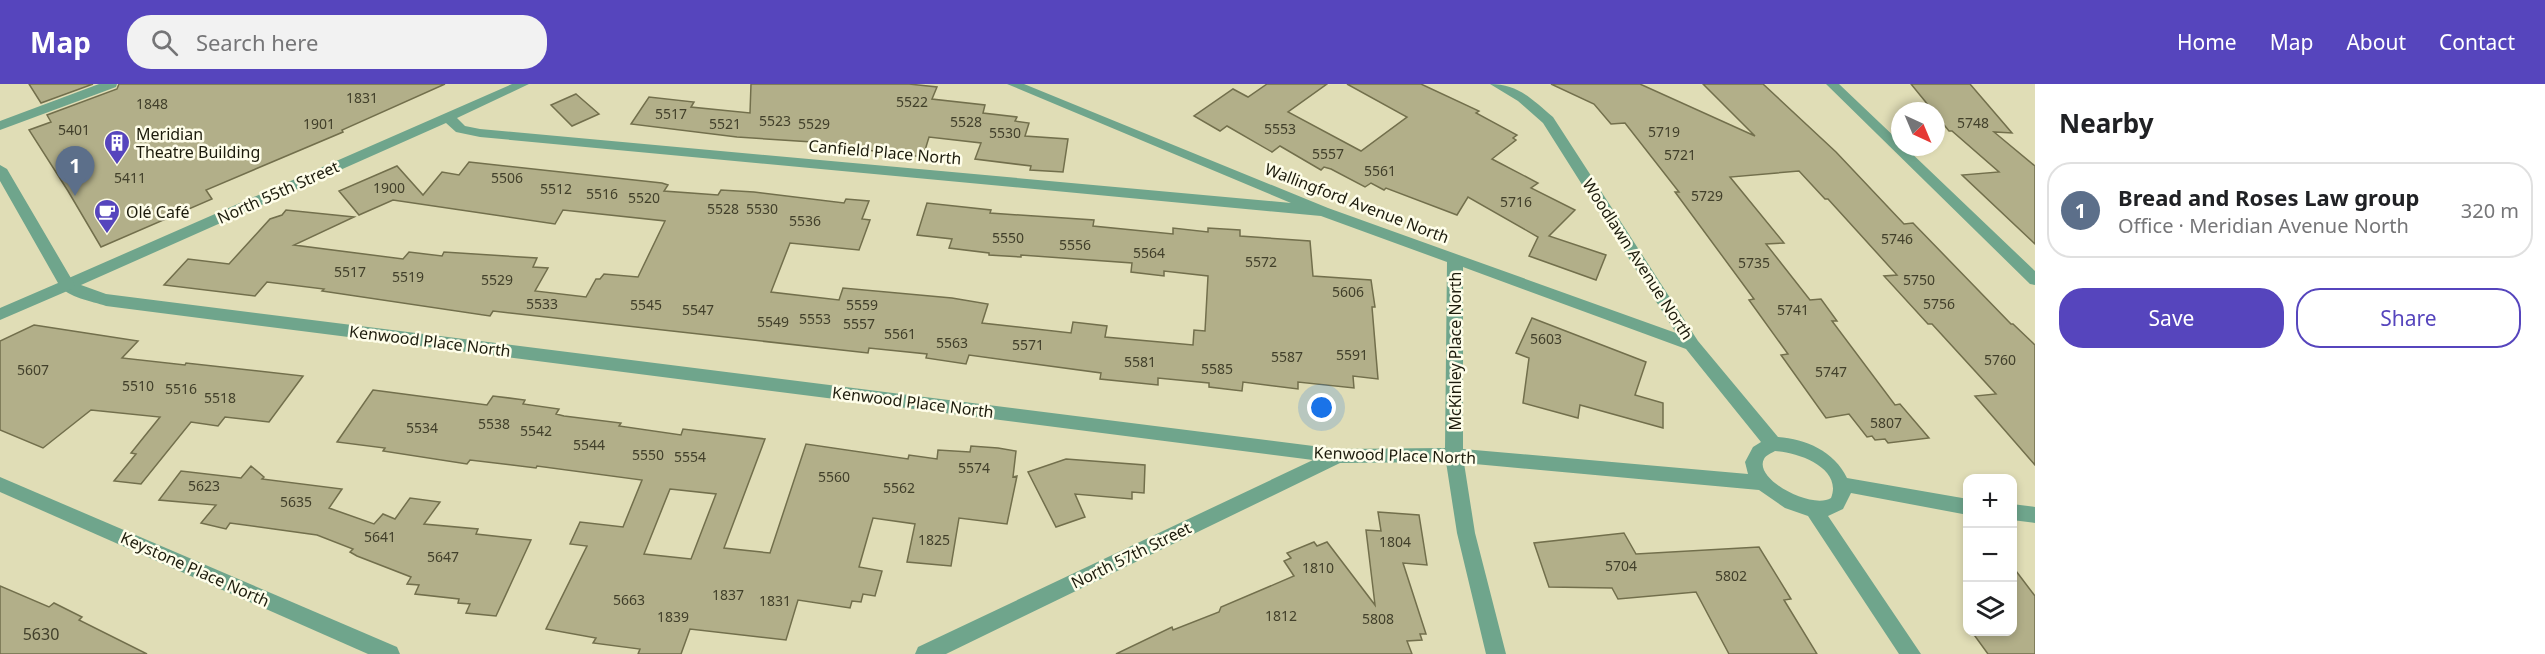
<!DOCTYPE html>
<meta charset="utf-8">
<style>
body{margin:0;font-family:"Noto Sans",sans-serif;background:#f2f2f2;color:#202124}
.controls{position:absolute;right:18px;bottom:18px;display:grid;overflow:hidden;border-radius:12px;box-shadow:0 3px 9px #0003}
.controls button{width:54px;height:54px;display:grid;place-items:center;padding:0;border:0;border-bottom:2px solid #e0e0e0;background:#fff;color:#202124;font:30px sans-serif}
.compass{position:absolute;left:1891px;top:18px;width:54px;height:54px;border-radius:50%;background:#fff;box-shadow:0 3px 9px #0003;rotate:136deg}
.you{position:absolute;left:1322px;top:324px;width:21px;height:21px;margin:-15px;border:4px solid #fff;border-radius:50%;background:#1a73e8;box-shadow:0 0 0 9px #1a73e833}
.badge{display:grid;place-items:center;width:39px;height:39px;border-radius:50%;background:#5645bd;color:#fff;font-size:20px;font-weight:700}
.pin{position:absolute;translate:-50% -50px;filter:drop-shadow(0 2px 3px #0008)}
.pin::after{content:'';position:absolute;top:32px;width:21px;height:18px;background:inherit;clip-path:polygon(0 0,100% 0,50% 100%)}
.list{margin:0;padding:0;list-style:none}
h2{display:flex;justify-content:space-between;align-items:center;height:78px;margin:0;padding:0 24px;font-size:26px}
h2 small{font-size:20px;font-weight:400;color:#757577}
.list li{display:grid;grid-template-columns:39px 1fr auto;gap:18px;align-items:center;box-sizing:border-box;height:96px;margin:0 12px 12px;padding:0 12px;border:2px solid #e0e0e0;border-radius:24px}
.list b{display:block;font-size:22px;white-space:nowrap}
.list p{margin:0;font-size:20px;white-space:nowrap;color:#757577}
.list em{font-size:20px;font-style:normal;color:#757577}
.actions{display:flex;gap:12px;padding:18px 24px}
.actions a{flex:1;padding:14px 0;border:2px solid #5645bd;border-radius:24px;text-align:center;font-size:21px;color:#5645bd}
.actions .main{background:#5645bd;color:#fff}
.icon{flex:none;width:33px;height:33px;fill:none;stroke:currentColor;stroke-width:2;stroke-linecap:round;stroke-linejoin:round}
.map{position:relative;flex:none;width:2035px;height:570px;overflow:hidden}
header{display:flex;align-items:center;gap:36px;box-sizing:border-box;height:84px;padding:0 30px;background:#5645bd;color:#fff}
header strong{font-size:28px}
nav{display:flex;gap:33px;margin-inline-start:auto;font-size:21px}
.search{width:420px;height:54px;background:#f2f2f2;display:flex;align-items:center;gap:15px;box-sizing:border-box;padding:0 21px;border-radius:24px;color:#757577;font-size:22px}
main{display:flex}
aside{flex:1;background:#fff}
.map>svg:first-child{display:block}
.building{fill:#b2af89;stroke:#726f4c;stroke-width:1.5;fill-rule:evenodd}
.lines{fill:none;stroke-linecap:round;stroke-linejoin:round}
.minor{fill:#6fa58c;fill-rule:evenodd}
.tertiary{fill:#6fa58c;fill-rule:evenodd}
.labels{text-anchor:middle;stroke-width:5;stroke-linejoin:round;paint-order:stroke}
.number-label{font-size:14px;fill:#42402b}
.poi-label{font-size:16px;fill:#1c1b0c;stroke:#fefde9;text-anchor:start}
.street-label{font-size:16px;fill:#1c1b0c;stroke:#fefde9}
.near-number-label{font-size:16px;fill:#42402b}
</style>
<header>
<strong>Map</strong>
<div class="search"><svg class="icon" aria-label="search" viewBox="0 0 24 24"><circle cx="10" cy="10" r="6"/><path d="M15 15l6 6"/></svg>Search here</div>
<nav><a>Home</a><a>Map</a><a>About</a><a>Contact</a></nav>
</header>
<main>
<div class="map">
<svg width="2035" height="570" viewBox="0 0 2035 570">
<rect width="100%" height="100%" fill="#e0ddb6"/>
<g class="building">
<path d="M 29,0 L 93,0 L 41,19 Z"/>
<path d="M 119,0 L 445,0 L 342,46 L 343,48 L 206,106 L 212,115 L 101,163 L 68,107 L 29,46 L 51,38 L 47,31 L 117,5 Z"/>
<path d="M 751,0 L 909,0 L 937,3 L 932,15 L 985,21 L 983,29 L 1017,33 L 1015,37 L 1029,39 L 1025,52 L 1068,55 L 1063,88 L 1030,86 L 1031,82 L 975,75 L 981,59 L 929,53 L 923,73 L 841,63 L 843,60 L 737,53 L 631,40 L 649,13 L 694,18 L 691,23 L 750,29 Z"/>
<path d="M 1267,0 L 1327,0 L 1288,28 L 1361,67 L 1407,33 L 1347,0 L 1421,0 L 1479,27 L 1476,29 L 1517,51 L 1513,54 L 1516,56 L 1492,75 L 1538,99 L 1531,104 L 1575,126 L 1549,152 L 1606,171 L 1596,196 L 1529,172 L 1538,153 L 1468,113 L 1457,131 L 1386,104 L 1384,106 L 1371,99 L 1365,103 L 1331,85 L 1324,83 L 1321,86 L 1280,62 L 1272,68 L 1227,42 L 1220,47 L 1194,32 L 1233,5 L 1248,13 Z"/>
<path d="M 1551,0 L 1640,0 L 1755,52 L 1703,0 L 1763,0 L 1836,68 L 1904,140 L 1913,139 L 2011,240 L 2013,240 L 2035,261 L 2035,381 L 1975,312 L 1996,310 L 1932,240 L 1928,240 L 1884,192 L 1897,191 L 1828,115 L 1825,115 L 1799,87 L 1730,93 L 1784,159 L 1766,160 L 1810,216 L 1821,215 L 1837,237 L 1832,237 L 1895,321 L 1900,320 L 1929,354 L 1888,359 L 1885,355 L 1875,356 L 1872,352 L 1867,353 L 1849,330 L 1826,334 L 1781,271 L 1788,270 L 1749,216 L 1754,215 L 1675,108 L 1679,108 L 1625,39 L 1611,40 L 1594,20 Z"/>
<path d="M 1911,0 L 1970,0 L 2012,49 L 1994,48 L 2035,82 L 2035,160 L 1962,91 L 1999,88 L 1952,47 L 1949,47 L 1936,31 L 1936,27 L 1933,27 Z"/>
<path d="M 576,10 L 599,30 L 572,42 L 551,21 Z"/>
<path d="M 469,78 L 662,99 L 668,101 L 664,107 L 718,111 L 721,106 L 754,108 L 844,119 L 846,115 L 869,117 L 862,135 L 870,136 L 859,166 L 790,159 L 771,208 L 839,216 L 843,204 L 952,214 L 988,220 L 982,239 L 1071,249 L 1073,238 L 1107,242 L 1105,253 L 1193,261 L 1194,246 L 1205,247 L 1208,192 L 1164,187 L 1164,192 L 1131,188 L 1132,179 L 1021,171 L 1021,173 L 989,171 L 989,169 L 949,164 L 952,155 L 917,151 L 927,119 L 991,126 L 990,129 L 1094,136 L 1093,142 L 1173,150 L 1173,144 L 1208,148 L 1208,144 L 1240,146 L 1240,152 L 1310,157 L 1313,192 L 1371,196 L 1375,223 L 1372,223 L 1378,295 L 1353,292 L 1354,304 L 1298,298 L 1298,305 L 1243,298 L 1242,307 L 1209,303 L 1209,299 L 1158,294 L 1158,301 L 1100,295 L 1101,289 L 969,271 L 966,280 L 926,274 L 927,270 L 869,264 L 868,269 L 493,227 L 490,232 L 322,207 L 324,205 L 267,198 L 255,212 L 164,201 L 188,175 L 229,180 L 270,135 L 282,131 L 286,126 L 354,133 L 294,161 L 403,175 L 409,168 L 442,172 L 444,168 L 537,174 L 533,183 L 548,184 L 535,207 L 586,213 L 596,195 L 600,195 L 604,190 L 638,193 L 665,137 L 563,126 L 555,140 L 393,116 L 359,131 L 339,107 L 397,82 L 423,111 L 442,88 L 459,91 Z"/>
<path d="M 1532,234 L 1646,278 L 1635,311 L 1663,319 L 1663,344 L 1580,321 L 1578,334 L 1523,319 L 1529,274 L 1516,269 Z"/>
<path d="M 34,241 L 138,257 L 122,274 L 185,281 L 186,279 L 303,292 L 269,338 L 225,333 L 218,342 L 191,338 L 141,400 L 114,397 L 136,370 L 131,369 L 160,333 L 91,326 L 43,364 L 0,346 L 0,257 Z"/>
<path d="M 373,306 L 487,321 L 493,312 L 525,316 L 523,320 L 559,325 L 556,330 L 564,332 L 621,339 L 619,342 L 681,351 L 683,345 L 765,355 L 724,464 L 770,469 L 806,360 L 908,375 L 909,371 L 937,375 L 938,366 L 970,368 L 971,362 L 998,364 L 1016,367 L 1013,393 L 1017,392 L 1007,440 L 959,434 L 951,482 L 907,478 L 915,440 L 873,434 L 859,483 L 882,487 L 875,512 L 863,510 L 861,518 L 852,517 L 850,524 L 798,516 L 786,556 L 690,545 L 681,570 L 638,570 L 640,565 L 593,559 L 596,554 L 546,545 L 587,462 L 570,460 L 580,438 L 623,443 L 642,396 L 537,382 L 536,384 L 470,376 L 467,380 L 383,367 L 385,364 L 337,358 ZM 670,405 L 716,410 L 691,475 L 644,470 Z"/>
<path d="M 1066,375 L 1145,381 L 1144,409 L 1132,408 L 1132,415 L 1075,410 L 1085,433 L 1056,443 L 1028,388 Z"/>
<path d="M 251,382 L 264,393 L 262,395 L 342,405 L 329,424 L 374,440 L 383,430 L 395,435 L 410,414 L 440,418 L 424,440 L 478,445 L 476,450 L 531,456 L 496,532 L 466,529 L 470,520 L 458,519 L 459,515 L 415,510 L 419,501 L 407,500 L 411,493 L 357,472 L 350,468 L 353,465 L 317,451 L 230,439 L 226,445 L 201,439 L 216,421 L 159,416 L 181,387 L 241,394 Z"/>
<path d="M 1378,428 L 1419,431 L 1427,481 L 1403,479 L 1426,550 L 1420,550 L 1422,556 L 1407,557 L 1412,570 L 1116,570 L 1172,543 L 1173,546 L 1219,528 L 1221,523 L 1294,492 L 1284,477 L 1291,474 L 1287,469 L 1314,458 L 1317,462 L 1327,458 L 1375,521 L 1366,446 L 1381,447 Z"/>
<path d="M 1624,449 L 1636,470 L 1759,463 L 1791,515 L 1784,516 L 1817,570 L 1729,570 L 1696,508 L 1618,515 L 1612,504 L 1549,503 L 1534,459 Z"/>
<path d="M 2013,483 L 2035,512 L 2035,570 L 1988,570 L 1972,548 L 2013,548 Z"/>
<path d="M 0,502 L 49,523 L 54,519 L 82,533 L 79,536 L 147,570 L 0,570 Z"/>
</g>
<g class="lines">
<g class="minor">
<path d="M 99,0 L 117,0 L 116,3 L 0,46 L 0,37 Z"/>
<path d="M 512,0 L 529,0 L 457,34 L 465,42 L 480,45 L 1291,119 L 1007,0 L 1024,0 L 1328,124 L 1676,249 L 1543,39 L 1518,17 L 1490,0 C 1518,0 1532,15 1553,33 L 1698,257 L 1778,353 C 1806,355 1834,367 1847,394 L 1968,415 L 1968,431 L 1851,409 L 1843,425 L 1828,432 L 1921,570 L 1899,570 L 1808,432 L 1785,424 L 1759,406 L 1464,379 L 1475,449 L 1506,570 L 1486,570 L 1457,449 L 1446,378 L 1340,379 L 946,570 L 915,570 L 918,563 L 1313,376 L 106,222 C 92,217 68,214 59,201 L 62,197 ZM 446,39 L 456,48 L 480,53 L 1321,132 L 1447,178 L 1445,364 L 1337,365 L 106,210 L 81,201 ZM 1463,183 L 1686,265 L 1761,358 L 1753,363 L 1745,378 L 1748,390 L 1463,365 ZM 1775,367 C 1798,368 1843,384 1831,414 C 1812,426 1753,395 1764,375 C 1766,371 1772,369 1775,367 Z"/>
<path d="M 1826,0 L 1839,0 L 1900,58 L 1900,63 L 1905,63 L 2035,187 L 2035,201 L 2030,200 Z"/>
<path d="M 0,393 L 397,563 L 400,570 L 368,570 L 0,408 Z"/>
<path d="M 2012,420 L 2035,423 L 2035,439 L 2012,436 Z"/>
</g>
<path class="tertiary" d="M 0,81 L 7,85 L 75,201 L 72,205 L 0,236 L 0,224 L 58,199 L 0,97 Z"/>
</g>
<defs>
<symbol id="building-pin" viewBox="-11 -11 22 30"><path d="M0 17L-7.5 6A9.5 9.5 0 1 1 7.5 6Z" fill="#5645bd" stroke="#fefde9"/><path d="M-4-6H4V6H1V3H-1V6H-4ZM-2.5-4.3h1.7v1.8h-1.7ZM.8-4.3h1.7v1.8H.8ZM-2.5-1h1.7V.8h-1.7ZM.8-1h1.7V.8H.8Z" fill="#fff"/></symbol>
<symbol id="cafe-pin" viewBox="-11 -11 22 30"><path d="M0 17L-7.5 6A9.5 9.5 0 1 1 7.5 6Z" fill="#5645bd" stroke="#fefde9"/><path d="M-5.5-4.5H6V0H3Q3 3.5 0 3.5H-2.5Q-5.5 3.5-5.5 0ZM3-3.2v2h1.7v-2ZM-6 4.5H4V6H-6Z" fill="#fff"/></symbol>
</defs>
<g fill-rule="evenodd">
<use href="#building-pin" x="102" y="44" width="30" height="40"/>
<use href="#cafe-pin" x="92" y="113" width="30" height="40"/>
</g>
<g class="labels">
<g class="number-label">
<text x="362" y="19">1831</text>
<text x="912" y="23">5522</text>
<text x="152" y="25">1848</text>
<text x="671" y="35">5517</text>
<text x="775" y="42">5523</text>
<text x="966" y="43">5528</text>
<text x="1973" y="44">5748</text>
<text x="319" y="45">1901</text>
<text x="725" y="45">5521</text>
<text x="814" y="45">5529</text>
<text x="1280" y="50">5553</text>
<text x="74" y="51">5401</text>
<text x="1664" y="53">5719</text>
<text x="1005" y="54">5530</text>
<text x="1328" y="75">5557</text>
<text x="1680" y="76">5721</text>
<text x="1380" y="92">5561</text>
<text x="130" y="99">5411</text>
<text x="507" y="99">5506</text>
<text x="389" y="109">1900</text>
<text x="556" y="110">5512</text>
<text x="602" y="115">5516</text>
<text x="1707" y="117">5729</text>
<text x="644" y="119">5520</text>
<text x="1516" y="123">5716</text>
<text x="723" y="130">5528</text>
<text x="762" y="130">5530</text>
<text x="805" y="142">5536</text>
<text x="1008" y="159">5550</text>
<text x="1897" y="160">5746</text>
<text x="1075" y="166">5556</text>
<text x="1149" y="174">5564</text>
<text x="1261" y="183">5572</text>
<text x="1754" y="184">5735</text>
<text x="350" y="193">5517</text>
<text x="408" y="198">5519</text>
<text x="497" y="201">5529</text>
<text x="1919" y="201">5750</text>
<text x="1348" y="213">5606</text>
<text x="542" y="225">5533</text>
<text x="1939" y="225">5756</text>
<text x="646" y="226">5545</text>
<text x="862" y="226">5559</text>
<text x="698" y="231">5547</text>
<text x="1793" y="231">5741</text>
<text x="815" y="240">5553</text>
<text x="773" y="243">5549</text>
<text x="859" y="245">5557</text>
<text x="900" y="255">5561</text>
<text x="1546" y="260">5603</text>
<text x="952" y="264">5563</text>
<text x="1028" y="266">5571</text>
<text x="1352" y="276">5591</text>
<text x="1287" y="278">5587</text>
<text x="2000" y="281">5760</text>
<text x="1140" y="283">5581</text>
<text x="1217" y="290">5585</text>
<text x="33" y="291">5607</text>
<text x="1831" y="293">5747</text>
<text x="138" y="307">5510</text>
<text x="181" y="310">5516</text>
<text x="220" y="319">5518</text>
<text x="1886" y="344">5807</text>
<text x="494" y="345">5538</text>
<text x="422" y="349">5534</text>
<text x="536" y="352">5542</text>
<text x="589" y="366">5544</text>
<text x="648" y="376">5550</text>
<text x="690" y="378">5554</text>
<text x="974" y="389">5574</text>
<text x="834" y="398">5560</text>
<text x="204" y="407">5623</text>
<text x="899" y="409">5562</text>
<text x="296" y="423">5635</text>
<text x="380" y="458">5641</text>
<text x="934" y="461">1825</text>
<text x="1395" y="463">1804</text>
<text x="443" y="478">5647</text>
<text x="1621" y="487">5704</text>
<text x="1318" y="489">1810</text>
<text x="1731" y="497">5802</text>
<text x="728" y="516">1837</text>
<text x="629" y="521">5663</text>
<text x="775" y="522">1831</text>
<text x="1281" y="537">1812</text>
<text x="673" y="538">1839</text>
<text x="1378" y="540">5808</text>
</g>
<g class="poi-label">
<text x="136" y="56">Meridian<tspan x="136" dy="18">Theatre Building</tspan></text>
<text x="126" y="134">Olé Café</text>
</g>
<g class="street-label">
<text transform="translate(885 68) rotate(5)" y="6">Canfield Place North</text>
<text transform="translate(278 108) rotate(-24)" y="6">North 55th Street</text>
<text transform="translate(1357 119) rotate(21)" y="6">Wallingford Avenue North</text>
<text transform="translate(1638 175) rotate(57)" y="6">Woodlawn Avenue North</text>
<text transform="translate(430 257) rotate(7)" y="6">Kenwood Place North</text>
<text transform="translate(1455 267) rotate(-90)" y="6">McKinley Place North</text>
<text transform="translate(913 318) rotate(7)" y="6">Kenwood Place North</text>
<text transform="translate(1395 371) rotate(2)" y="6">Kenwood Place North</text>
<text transform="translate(1131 471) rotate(-26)" y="6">North 57th Street</text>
<text transform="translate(195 485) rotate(24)" y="6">Keystone Place North</text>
</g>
<g class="near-number-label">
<text x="41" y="556">5630</text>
</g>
</g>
</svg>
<div class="controls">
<button>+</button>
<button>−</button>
<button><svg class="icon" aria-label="layers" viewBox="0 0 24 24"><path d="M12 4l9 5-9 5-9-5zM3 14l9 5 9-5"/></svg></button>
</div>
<svg class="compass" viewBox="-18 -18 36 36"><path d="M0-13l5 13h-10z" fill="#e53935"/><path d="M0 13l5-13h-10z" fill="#757577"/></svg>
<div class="you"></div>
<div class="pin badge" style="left:75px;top:112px;background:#5c6f8a">1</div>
</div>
<aside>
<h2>Nearby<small></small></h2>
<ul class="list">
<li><span class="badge" style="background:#5c6f8a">1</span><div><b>Bread and Roses Law group</b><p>Office · Meridian Avenue North</p></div><em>320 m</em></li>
</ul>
<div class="actions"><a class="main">Save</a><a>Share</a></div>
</aside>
</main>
